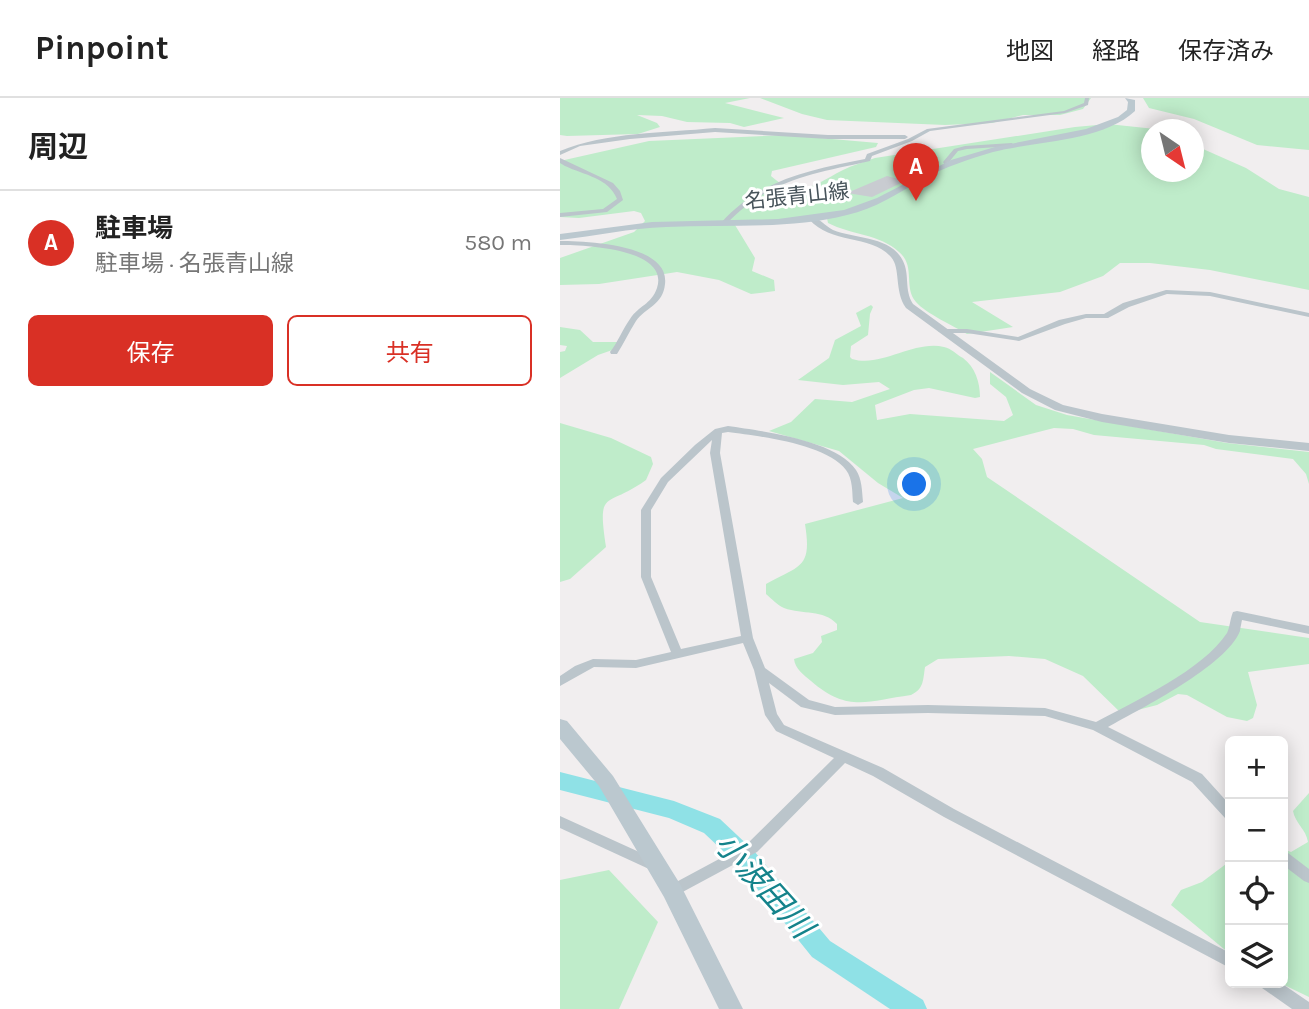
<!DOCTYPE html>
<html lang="ja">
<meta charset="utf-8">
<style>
body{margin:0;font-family:Karla,"Noto Sans JP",sans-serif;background:#f2f2f2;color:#222}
.controls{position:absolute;right:21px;bottom:21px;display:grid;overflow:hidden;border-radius:10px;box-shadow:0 4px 18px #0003}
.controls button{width:63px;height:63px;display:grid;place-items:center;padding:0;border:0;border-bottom:2px solid #e0e0e0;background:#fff;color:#222;font:35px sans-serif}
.compass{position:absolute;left:581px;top:21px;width:63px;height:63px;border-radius:50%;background:#fff;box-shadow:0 4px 18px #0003;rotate:145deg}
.you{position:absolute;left:355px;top:387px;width:24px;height:24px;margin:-18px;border:5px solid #fff;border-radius:50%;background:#1a73e8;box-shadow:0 0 0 10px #1a73e833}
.badge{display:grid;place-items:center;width:46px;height:46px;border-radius:50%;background:#d93025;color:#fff;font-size:23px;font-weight:700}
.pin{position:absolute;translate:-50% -58px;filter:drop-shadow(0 2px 4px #0008)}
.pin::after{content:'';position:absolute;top:37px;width:24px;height:21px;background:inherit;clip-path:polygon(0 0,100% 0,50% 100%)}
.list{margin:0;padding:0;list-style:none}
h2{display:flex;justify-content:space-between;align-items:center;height:91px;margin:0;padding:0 28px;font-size:30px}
h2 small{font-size:23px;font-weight:400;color:#767676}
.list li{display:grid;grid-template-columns:46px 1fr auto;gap:21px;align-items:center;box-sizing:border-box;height:105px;padding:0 28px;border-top:2px solid #e0e0e0}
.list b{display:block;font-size:26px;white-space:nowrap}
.list p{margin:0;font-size:23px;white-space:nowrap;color:#767676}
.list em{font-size:23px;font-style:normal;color:#767676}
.actions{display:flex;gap:14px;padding:21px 28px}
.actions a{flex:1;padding:16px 0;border:2px solid #d93025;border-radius:10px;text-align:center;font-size:24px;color:#d93025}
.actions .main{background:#d93025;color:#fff}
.icon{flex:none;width:38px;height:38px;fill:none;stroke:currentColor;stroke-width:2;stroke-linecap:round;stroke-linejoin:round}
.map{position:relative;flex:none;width:749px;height:911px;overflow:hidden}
header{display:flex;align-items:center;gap:42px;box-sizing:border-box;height:98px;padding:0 35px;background:#fff;border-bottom:2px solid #e0e0e0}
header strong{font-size:33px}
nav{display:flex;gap:38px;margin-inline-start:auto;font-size:24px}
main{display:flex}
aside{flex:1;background:#fff}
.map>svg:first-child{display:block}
.green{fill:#bfecca}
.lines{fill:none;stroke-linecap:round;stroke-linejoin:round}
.river{fill:#8fe1e6;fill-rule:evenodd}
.building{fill:#c9ccd1}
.minor{fill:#bbc5cb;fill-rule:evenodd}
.tertiary{fill:#bbc5cb;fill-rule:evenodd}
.secondary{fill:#bbc8cf;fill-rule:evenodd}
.labels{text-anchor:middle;stroke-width:6;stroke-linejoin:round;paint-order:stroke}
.far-street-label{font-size:21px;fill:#48545b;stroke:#fff}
.near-water-label{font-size:32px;font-style:italic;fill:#14838b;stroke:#fff}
</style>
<header>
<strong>Pinpoint</strong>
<nav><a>地図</a><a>経路</a><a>保存済み</a></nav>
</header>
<main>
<aside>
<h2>周辺<small></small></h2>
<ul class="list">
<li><span class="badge">A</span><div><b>駐車場</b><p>駐車場 · 名張青山線</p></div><em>580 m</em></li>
</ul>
<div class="actions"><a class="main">保存</a><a>共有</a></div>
</aside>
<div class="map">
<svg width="749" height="911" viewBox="0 0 749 911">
<rect width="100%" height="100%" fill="#f1eeef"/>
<g class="green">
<path d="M 0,0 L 190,0 L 165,5 L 224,20 L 184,29 L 170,25 L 127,24 L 102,18 L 77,17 L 97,25 L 100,29 L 78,36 L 7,38 L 0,37 Z"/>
<path d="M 200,0 L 531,0 L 523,11 L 500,17 L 463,17 L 432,25 L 385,27 L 267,22 L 242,16 Z"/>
<path d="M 583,0 L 749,0 L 749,52 L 697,47 L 634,21 L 589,10 Z"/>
<path d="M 548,26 L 595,31 L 592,32 L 592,74 L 634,74 L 634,47 L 686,70 L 719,91 L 749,99 L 749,192 L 650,172 L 590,165 L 560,165 L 543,178 L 500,194 L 412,204 L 453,229 L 407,236 C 394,228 365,215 356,204 C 343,189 356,168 339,154 C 320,136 291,137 268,125 L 267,120 L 175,127 L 195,160 L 192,173 L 214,182 L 215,193 L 191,196 L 159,182 L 117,174 L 39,186 L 0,187 L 0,160 L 74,134 L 85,123 L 81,115 L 74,113 L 19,120 L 0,119 L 0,63 L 89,43 L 226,37 L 318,45 L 316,49 L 212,73 L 211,78 C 240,103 255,86 283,72 C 293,67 304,64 315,60 L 515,29 Z"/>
<path d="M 311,207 L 313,209 L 310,216 L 308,237 L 291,248 L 290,259 L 292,261 C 322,270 353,242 384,249 C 391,250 397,257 403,260 C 415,269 420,284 420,299 L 415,300 L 369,290 L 354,292 L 315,307 L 317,322 L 350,316 L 444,323 L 453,317 L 446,299 L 430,286 L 430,274 L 476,307 L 507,317 L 667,345 L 749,354 L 749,386 L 746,376 L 733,361 L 656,351 L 644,347 L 534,337 L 513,331 L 494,330 L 413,351 L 422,361 L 427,379 L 640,524 L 749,540 L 749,566 L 688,574 L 697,607 L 693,620 L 687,623 L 667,619 L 627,597 L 618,596 L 597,607 L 562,616 L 523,578 L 485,561 L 449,558 L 378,561 L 365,569 C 363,582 364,591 351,597 C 307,603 288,615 251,583 C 244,577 235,571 234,561 L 253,555 L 262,544 L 261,538 L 277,532 L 277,526 C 263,511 243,517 224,510 C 217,507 212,501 206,496 L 206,486 C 241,467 252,470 245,426 L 343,400 L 318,385 L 279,353 L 209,333 L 231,324 L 255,301 L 292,304 L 330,291 L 319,284 L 283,287 L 238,282 L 269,260 L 275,242 L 301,228 L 296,215 Z"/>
<path d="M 0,229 L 20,232 L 33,244 L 59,244 L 58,250 L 38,257 L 0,280 L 0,254 L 5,253 L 7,248 L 0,247 Z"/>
<path d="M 0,325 L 51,340 L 91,359 L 93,366 L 86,382 C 46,411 37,389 46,449 L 10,481 L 0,484 Z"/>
<path d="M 749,695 L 749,899 L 720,885 L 723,885 L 723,751 L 731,754 L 748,744 C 746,731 735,725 733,713 Z"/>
<path d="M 670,763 L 670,856 L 611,807 L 621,792 L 642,784 Z"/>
<path d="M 49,772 L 98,824 L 59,911 L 0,911 L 0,782 Z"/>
</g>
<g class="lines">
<path class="river" d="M 0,674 L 114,703 L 160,721 L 194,753 L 270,843 L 363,902 L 367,911 L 330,911 L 252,859 L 178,767 L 144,735 L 109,720 L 0,692 Z"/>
</g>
<path class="building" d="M 327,78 L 345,83 L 312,99 L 287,95 Z"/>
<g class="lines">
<g class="minor">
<path d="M 525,0 L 529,0 L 528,7 L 505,15 L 370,33 L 352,43 L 312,58 L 310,63 C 252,76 210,81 166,126 L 161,125 C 200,81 250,72 305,61 L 307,56 L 348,41 L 367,31 L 504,13 L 524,5 Z"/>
<path d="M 155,30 L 268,37 L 345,37 L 348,39 L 345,41 L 268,41 L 155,34 L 70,41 L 20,48 L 0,57 L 0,53 C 46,34 105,35 155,30 Z"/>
<path d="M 452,45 L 454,48 L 407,51 L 398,53 L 389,64 L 389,67 L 385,67 L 383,64 L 394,51 L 405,48 Z"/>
<path d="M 0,60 L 53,85 L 60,93 L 63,102 L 47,114 L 0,119 L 0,115 L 43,111 L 57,101 C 49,80 24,77 5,68 L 0,65 Z"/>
<path d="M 0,143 C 26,143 110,146 105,186 C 103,207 86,209 76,223 C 69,234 64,245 57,256 L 51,256 L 50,254 C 58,244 62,232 70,221 C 79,207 91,207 97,190 C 110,150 22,147 0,147 Z"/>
<path d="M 606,192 L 650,194 L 749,215 L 749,219 L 650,198 L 607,196 L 569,209 L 548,220 L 526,220 L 505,226 L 459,243 L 407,235 L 382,235 L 378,233 L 382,231 L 407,231 L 458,239 L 499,222 L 526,216 L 544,216 L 563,205 Z"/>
<path d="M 168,328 C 202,333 276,342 296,372 C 302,381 302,393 303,404 L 298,407 L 293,404 C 292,394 293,381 286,372 C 267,346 199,338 168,334 L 162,335 L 160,355 L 193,540 L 205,570 L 249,602 L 275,609 L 368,607 L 485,610 L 536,624 C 575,603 643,572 667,535 C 670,529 670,521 673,514 L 677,513 L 749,528 L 749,536 L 682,522 C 682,522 680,532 680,533 C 666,568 582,610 548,629 L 642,676 L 670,707 L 670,721 L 665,720 L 632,684 L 533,632 L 485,618 L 368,615 L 275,617 L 241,609 L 209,585 L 217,616 L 224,627 L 323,670 L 394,711 L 670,855 L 670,870 L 384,719 L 313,678 L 285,665 L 197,754 L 117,797 L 112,799 L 107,797 L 105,793 L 107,789 L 187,746 L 274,660 L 216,633 L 205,617 L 194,572 L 183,545 L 76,570 L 34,569 L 0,588 L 0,578 L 15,568 L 33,561 L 76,562 L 111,554 L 81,479 L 81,412 L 101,380 L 135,347 L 155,331 ZM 152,342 L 150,355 L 181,538 L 121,551 L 91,479 L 91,412 L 108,384 Z"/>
<path d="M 0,718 L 99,763 L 101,767 L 99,771 L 94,773 L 89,771 L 0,730 Z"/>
<path d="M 723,753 L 728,755 L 749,771 L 749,785 L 744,783 L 723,767 Z"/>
<path d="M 700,885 L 721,885 L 749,904 L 749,911 L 732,911 L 702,890 Z"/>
</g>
<path class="tertiary" d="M 250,119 C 259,119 265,128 273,132 C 295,141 331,138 343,163 C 350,177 344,192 353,206 L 470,291 L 503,307 L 542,316 L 669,337 L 749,345 L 749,353 L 669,345 L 542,324 L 495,312 L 462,295 L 346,210 C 334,193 341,170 331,159 C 311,136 271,147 249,121 Z"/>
<g class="secondary">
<path d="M 565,0 L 575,2 L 575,13 C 542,44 475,43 433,54 C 409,61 385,69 363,81 C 338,95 315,111 287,117 C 228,132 166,126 106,129 C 70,130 35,138 0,142 L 0,136 L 92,124 L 218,121 L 284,112 L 317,100 L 391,62 L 435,49 L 526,31 L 558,19 L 567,12 L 568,4 Z"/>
<path d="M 0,621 L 7,623 L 53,678 L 120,786 L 183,911 L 159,911 L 104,799 L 39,688 L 0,641 Z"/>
</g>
</g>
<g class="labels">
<g class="far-street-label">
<text transform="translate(237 98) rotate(-6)" y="7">名張青山線</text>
</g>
<g class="near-water-label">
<text transform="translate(204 787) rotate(48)" y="11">小波田川</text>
</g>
</g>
</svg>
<div class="controls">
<button>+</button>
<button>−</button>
<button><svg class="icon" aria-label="locate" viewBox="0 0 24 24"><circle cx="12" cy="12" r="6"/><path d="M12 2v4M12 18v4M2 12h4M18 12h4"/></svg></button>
<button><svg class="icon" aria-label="layers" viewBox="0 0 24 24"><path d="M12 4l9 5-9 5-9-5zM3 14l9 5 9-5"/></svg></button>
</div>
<svg class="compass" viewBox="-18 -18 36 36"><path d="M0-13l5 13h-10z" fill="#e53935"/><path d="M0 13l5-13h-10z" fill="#767676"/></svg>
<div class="you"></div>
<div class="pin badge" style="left:356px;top:103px">A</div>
</div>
</main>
